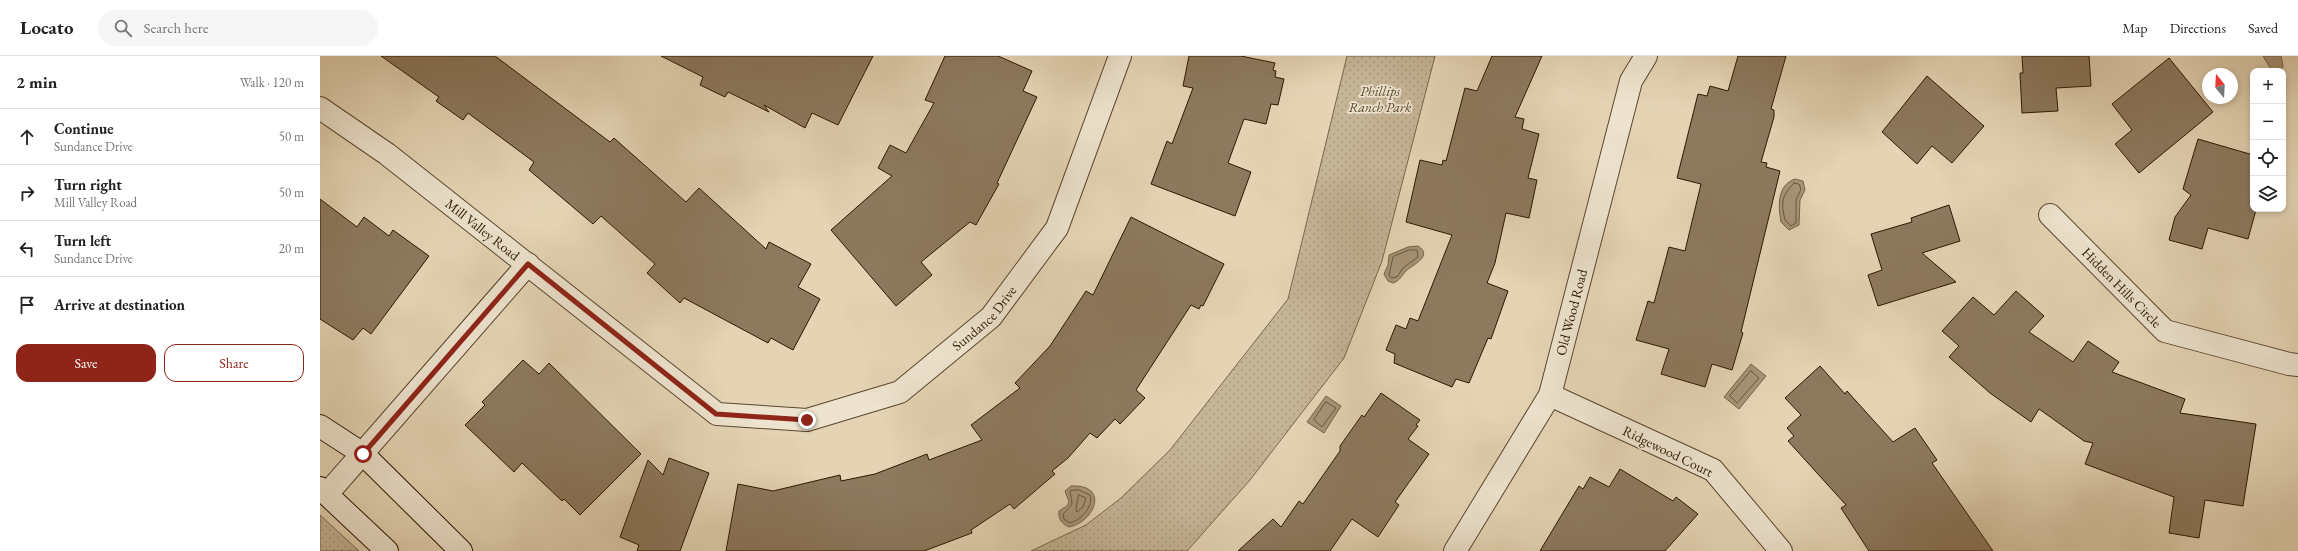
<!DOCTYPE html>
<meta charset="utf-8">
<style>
body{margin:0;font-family:"EB Garamond",serif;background:#f6f6f6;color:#222}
.controls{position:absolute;right:12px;top:12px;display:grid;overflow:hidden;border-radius:8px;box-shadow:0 2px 6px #0003}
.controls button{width:36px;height:36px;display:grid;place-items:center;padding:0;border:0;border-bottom:1px solid #e0e0e0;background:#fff;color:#222;font:20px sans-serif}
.compass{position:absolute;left:1882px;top:12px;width:36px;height:36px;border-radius:50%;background:#fff;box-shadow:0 2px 6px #0003;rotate:342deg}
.stop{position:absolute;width:12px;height:12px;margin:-9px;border:3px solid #8f2418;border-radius:50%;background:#fff}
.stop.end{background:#8f2418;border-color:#fff;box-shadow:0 1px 4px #0008}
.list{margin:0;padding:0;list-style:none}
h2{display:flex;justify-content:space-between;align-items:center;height:52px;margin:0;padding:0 16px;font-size:17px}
h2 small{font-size:13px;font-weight:400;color:#767676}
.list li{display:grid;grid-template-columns:26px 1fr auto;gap:12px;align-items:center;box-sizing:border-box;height:56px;padding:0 16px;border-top:1px solid #e0e0e0}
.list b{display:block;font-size:15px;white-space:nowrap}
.list p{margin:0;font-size:13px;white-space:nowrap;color:#767676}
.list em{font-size:13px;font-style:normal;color:#767676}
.actions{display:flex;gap:8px;padding:12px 16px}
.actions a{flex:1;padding:9px 0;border:1px solid #8f2418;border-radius:12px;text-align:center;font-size:14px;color:#8f2418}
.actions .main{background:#8f2418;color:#fff}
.icon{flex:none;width:22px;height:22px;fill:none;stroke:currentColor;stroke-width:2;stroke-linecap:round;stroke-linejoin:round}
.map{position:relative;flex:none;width:1978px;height:495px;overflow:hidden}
header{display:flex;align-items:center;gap:24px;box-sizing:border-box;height:56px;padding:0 20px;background:#fff;border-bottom:1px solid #e0e0e0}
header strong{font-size:19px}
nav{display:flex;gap:22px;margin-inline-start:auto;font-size:14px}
.search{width:280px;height:36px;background:#f6f6f6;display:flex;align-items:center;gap:10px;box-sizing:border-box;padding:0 14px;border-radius:22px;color:#767676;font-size:15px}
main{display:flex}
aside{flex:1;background:#fff}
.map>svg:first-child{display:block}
.park{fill:url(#park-dots);stroke:#79664c}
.water{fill:#a69477;stroke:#766248}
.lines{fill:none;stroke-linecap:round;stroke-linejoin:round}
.shore{stroke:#6a563c;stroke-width:1}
.building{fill:#8c795e;stroke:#2d1701}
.minor-casing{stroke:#5b462e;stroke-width:24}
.secondary-casing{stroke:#2d1701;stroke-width:24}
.minor{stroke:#ede3ce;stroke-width:22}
.secondary{stroke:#ede3ce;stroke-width:22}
.route{stroke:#8f2418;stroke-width:5}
.labels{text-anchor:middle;stroke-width:3.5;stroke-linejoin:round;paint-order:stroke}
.park-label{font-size:14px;font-style:italic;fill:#5b462e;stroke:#ede3ce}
.street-label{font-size:14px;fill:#2d1701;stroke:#ede3ce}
</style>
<header>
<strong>Locato</strong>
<div class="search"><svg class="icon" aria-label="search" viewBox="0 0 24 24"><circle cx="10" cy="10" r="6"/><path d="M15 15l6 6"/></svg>Search here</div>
<nav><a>Map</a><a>Directions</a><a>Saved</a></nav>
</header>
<main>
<aside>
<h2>2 min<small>Walk · 120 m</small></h2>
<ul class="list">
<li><svg class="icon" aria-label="ahead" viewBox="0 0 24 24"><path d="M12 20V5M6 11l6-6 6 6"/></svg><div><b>Continue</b><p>Sundance Drive</p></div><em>50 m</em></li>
<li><svg class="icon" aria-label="right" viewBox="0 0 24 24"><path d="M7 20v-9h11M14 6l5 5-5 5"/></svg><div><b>Turn right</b><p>Mill Valley Road</p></div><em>50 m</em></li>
<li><svg class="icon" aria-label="left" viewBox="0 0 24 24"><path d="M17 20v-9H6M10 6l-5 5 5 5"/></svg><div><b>Turn left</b><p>Sundance Drive</p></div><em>20 m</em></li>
<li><svg class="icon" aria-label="arrive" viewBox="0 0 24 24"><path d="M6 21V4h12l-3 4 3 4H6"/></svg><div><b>Arrive at destination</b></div></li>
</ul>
<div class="actions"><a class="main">Save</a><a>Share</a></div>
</aside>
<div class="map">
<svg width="1978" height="495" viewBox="0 0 1978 495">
<defs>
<pattern id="park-dots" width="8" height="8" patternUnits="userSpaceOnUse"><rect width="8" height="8" fill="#c5b496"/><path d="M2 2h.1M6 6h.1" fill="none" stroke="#aa9a80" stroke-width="1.8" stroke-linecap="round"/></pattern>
</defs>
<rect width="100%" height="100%" fill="#e4d4b4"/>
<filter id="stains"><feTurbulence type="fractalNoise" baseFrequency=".005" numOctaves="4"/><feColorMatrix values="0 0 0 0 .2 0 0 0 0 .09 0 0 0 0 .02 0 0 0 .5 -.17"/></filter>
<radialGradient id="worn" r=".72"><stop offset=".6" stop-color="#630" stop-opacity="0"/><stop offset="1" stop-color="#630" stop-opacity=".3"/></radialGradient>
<g class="park">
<path d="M 1027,0 L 1115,0 L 1062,205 L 1024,302 L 930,424 L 867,495 L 711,495 L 766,469 L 801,442 L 850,394 L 968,243 Z"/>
<path d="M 0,459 L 39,495 L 0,495 Z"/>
</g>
<g class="water">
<path d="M 1943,0 L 1961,0 L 1963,10 L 1961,14 L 1952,15 Z"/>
<path d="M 1475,123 L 1483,125 L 1485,134 L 1480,144 L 1479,169 L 1469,174 L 1461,166 C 1458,150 1457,129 1475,123 Z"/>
<path d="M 1098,190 C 1114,200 1092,209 1086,215 C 1081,220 1081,224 1073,227 L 1068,225 L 1064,218 L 1068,209 L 1069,199 L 1088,191 Z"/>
<path d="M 1431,308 L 1446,320 L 1419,353 L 1404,341 Z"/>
<path d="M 1006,340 L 1021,350 L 1004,377 L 987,366 Z"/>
<path d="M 751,430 C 790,428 775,466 749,471 C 742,468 738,463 739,455 L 747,450 L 749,446 L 745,435 Z"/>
</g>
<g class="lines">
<g class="shore">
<path d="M 1474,127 L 1479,128 L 1481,133 L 1476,144 L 1476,167 L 1471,170 L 1465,164 C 1461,146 1461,141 1474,127 Z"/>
<path d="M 1089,194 L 1097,194 L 1098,201 L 1083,212 L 1077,221 L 1071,222 L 1069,219 L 1073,201 Z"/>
<path d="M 1431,315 L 1439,322 L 1417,347 L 1410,340 Z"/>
<path d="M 1006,346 L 1016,352 L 1002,371 L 994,364 Z"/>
<path d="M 759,434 L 770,439 C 774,450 761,465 749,467 L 744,463 L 743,458 C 755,446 752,451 750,435 Z"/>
<path d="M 759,439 L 766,442 L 763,451 L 757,456 L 756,454 Z"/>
</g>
</g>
<g class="building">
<path d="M 61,0 L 175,0 L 290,86 L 294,82 L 366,146 L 379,132 L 446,193 L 449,186 L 491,208 L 478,231 L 500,243 L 473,294 L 451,282 L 448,287 L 364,242 L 360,247 L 327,217 L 335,208 L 281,160 L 273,168 L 209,114 L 214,106 L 148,57 L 143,64 L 116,45 L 119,41 Z"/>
<path d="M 341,0 L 553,0 L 518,69 L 492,57 L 485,72 L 444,49 L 449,56 L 408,36 L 405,41 L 380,29 L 383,21 Z"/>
<path d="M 625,0 L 678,0 L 712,15 L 703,35 L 717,41 L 677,127 L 679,128 L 656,169 L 650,166 L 601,206 L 612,219 L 576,250 L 511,174 L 572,120 L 558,112 L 570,89 L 586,97 L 614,47 L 605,44 Z"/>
<path d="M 869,0 L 921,0 L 955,7 L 953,14 L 956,15 L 955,21 L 964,23 L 958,49 L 951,48 L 946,68 L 924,63 L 908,107 L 931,116 L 915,160 L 831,128 L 847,85 L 852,88 L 873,32 L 863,30 Z"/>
<path d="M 1172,0 L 1222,0 L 1195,61 L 1204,63 L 1202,73 L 1219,78 L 1208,122 L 1217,124 L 1209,162 L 1186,157 L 1175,207 L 1167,227 L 1188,235 L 1171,283 L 1168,282 L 1149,327 L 1136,323 L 1132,331 L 1074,307 L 1075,298 L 1066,294 L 1076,269 L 1086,273 L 1090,262 L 1098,265 L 1132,179 L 1086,166 L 1100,104 L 1122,109 L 1123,104 L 1126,105 L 1145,32 L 1157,35 Z"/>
<path d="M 1418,0 L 1466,0 L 1451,53 L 1454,54 L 1454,61 L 1441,106 L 1447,107 L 1446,111 L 1460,115 L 1421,276 L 1423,277 L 1412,314 L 1392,308 L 1385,331 L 1341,318 L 1349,293 L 1316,284 L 1328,245 L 1334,247 L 1349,191 L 1365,195 L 1381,128 L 1357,122 L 1378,38 L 1387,40 L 1390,30 L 1408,35 Z"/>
<path d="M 1702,0 L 1769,0 L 1771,30 L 1736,32 L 1738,55 L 1702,57 L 1700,17 L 1703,17 Z"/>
<path d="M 1849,2 L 1893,56 L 1819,117 L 1795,88 L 1812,74 L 1792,48 Z"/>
<path d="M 1607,20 L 1664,70 L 1632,107 L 1612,90 L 1597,108 L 1562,76 Z"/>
<path d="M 1878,83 L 1933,99 L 1933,153 L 1936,154 L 1928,183 L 1888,172 L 1882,193 L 1849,184 L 1855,161 L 1871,139 L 1863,133 Z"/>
<path d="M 0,143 L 37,171 L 44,161 L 69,180 L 73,174 L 109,200 L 51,278 L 43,272 L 33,284 L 0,263 Z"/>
<path d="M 1629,149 L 1640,185 L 1602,197 L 1636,226 L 1558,250 L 1548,219 L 1562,214 L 1551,178 L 1592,166 L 1591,162 Z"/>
<path d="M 811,161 L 904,208 L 883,250 L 881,249 L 879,253 L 871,249 L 816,334 L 825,342 L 800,368 L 795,363 L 777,382 L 770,377 L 748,402 L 732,415 L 735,418 L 694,453 L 690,448 L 651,474 L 652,477 L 604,495 L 406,495 L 418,428 L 453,435 L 520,419 L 521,425 L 555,418 L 607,398 L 609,404 L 662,384 L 651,369 L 700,332 L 695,327 L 730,290 L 766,235 L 773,239 Z"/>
<path d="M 1696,235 L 1724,260 L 1709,276 L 1753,306 L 1768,285 L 1799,306 L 1792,316 L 1865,343 L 1860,357 L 1936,368 L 1923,450 L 1885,444 L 1879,482 L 1849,477 L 1854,441 L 1765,408 L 1773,387 L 1764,385 L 1719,353 L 1711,366 L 1670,337 L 1629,301 L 1639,290 L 1622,275 L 1653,241 L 1674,259 Z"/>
<path d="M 203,304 L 219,318 L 229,307 L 321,398 L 260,459 L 244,443 L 242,445 L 202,407 L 194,416 L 145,369 L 165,349 L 162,346 Z"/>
<path d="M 1500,310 L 1525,338 L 1527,335 L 1573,386 L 1595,372 L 1617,404 L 1612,407 L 1673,495 L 1549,495 L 1521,452 L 1526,449 L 1468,385 L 1474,380 L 1467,372 L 1481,359 L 1465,342 Z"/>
<path d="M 1061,337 L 1100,364 L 1096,369 L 1098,370 L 1088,383 L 1109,398 L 1075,446 L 1079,449 L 1058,481 L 1032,463 L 1010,495 L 918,495 L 953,463 L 961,471 L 979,445 L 983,448 L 1020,395 L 1020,390 L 1042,359 L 1044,361 Z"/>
<path d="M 349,402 L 389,417 L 360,495 L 317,495 L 319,489 L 300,481 L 328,404 L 343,419 Z"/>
<path d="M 1300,413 L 1353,445 L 1356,441 L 1378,458 L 1345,495 L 1220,495 L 1259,430 L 1263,433 L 1270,421 L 1289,431 Z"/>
</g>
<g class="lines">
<defs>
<g id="minor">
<path id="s1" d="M 0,52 L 67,98 L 397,358 L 487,364 L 580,336 L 671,261 L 737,172 L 800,0"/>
<path id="s2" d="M 1730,159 L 1845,275 L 1969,308 L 1978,309"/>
<path d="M 1230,339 L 1393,414 L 1461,495"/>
<path d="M 7,438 L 208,208"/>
<path id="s3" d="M 1135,495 L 1230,339 L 1311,25 L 1326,0"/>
</g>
<g id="secondary">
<path d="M 0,370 L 43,398 L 141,495"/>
<path d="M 0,432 L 67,495"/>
</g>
</defs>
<use href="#minor" class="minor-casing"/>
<use href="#secondary" class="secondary-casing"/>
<use href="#minor" class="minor"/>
<use href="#secondary" class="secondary"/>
</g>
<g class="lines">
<path class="route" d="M 43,398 L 208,208 L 396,358 L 487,364"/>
</g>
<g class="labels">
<g class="park-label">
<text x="1060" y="40">Phillips<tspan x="1060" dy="16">Ranch Park</tspan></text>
</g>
<g class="street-label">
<text dy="5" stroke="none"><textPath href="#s1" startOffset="203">Mill Valley Road</textPath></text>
<text dy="5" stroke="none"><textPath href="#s2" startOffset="102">Hidden Hills Circle</textPath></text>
<text dy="5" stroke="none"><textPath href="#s3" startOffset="268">Old Wood Road</textPath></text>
<text dy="5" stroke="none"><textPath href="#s1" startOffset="801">Sundance Drive</textPath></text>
<text transform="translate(1348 395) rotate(26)" y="5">Ridgewood Court</text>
</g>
</g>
<rect width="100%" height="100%" filter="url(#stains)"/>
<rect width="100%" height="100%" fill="url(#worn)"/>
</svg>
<div class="controls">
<button>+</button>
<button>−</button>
<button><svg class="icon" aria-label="locate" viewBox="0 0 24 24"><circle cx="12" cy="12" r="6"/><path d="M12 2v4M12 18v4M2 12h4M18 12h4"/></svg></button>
<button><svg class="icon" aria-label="layers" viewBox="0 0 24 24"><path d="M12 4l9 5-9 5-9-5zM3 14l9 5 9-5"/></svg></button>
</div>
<svg class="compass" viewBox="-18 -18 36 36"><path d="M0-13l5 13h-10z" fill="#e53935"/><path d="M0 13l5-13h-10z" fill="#767676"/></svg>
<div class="stop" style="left:43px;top:398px"></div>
<div class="stop end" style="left:487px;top:364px"></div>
</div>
</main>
